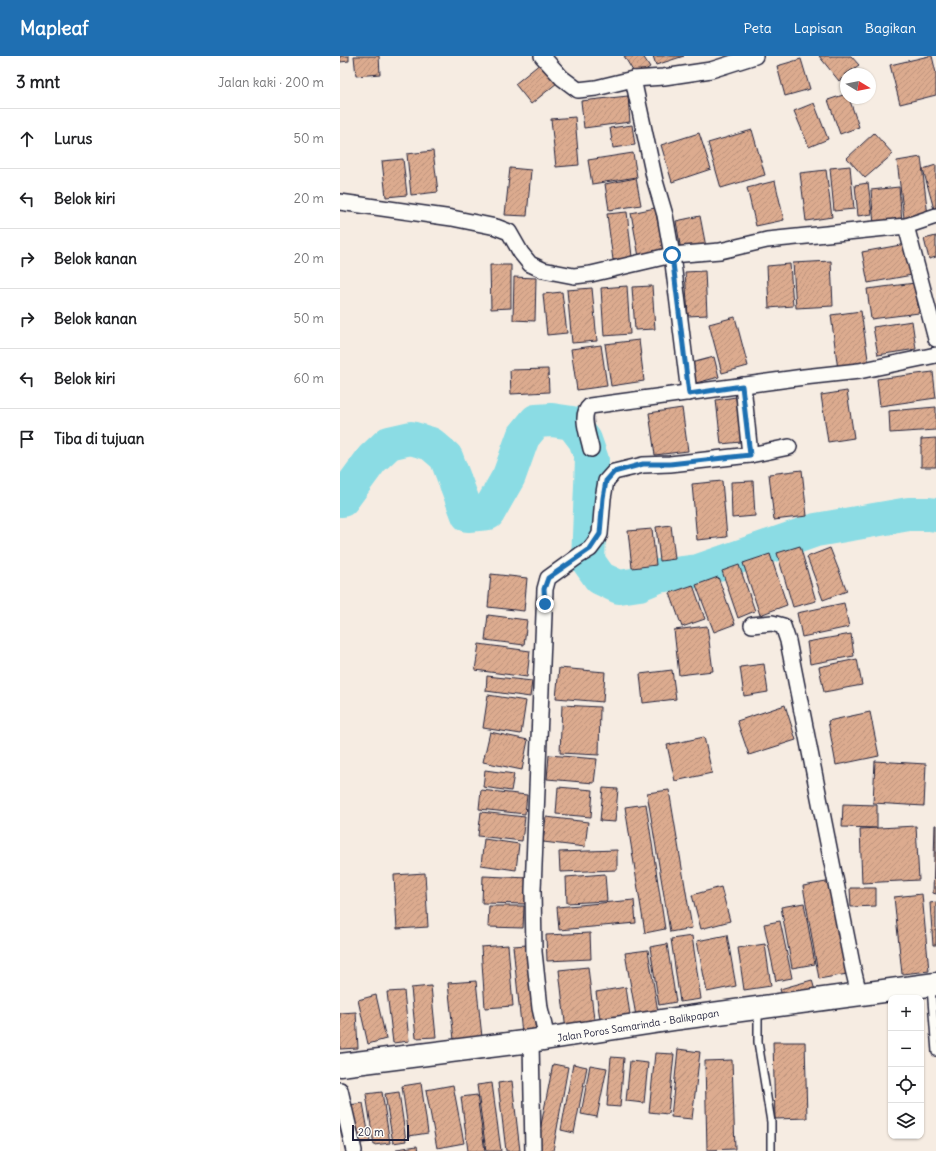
<!DOCTYPE html>
<html lang="id">
<meta charset="utf-8">
<style>
body{margin:0;font-family:Delius,sans-serif;background:#f2f2f2;color:#202124}
.controls{position:absolute;right:12px;bottom:12px;display:grid;overflow:hidden;border-radius:8px;box-shadow:0 1px 3px #0004}
.controls button{width:36px;height:36px;display:grid;place-items:center;padding:0;border:0;border-bottom:1px solid #e0e0e0;background:#fff;color:#202124;font:20px sans-serif}
.compass{position:absolute;left:500px;top:12px;width:36px;height:36px;border-radius:50%;background:#fff;box-shadow:0 1px 3px #0004;rotate:100deg}
.scale{position:absolute;left:12px;bottom:10px;width:57px;box-sizing:border-box;padding-left:4px;border:2px solid #22223b;border-top:0;font-size:11px;line-height:14px;white-space:nowrap;color:#22223b;-webkit-text-stroke:3px #fdfcf7;paint-order:stroke}
.stop{position:absolute;width:12px;height:12px;margin:-9px;border:3px solid #1f6fb2;border-radius:50%;background:#fff}
.stop.end{background:#1f6fb2;border-color:#fff;box-shadow:0 1px 4px #0008}
.list{margin:0;padding:0;list-style:none}
h2{display:flex;justify-content:space-between;align-items:center;height:52px;margin:0;padding:0 16px;font-size:17px}
h2 small{font-size:13px;font-weight:400;color:#757577}
.list li{display:grid;grid-template-columns:26px 1fr auto;gap:12px;align-items:center;box-sizing:border-box;height:60px;padding:0 16px;border-top:1px solid #e0e0e0}
.list b{display:block;font-size:15px;white-space:nowrap}
.list em{font-size:13px;font-style:normal;color:#757577}
.icon{flex:none;width:22px;height:22px;fill:none;stroke:currentColor;stroke-width:2;stroke-linecap:round;stroke-linejoin:round}
.map{position:relative;flex:none;width:596px;height:1095px;overflow:hidden}
header{display:flex;align-items:center;gap:24px;box-sizing:border-box;height:56px;padding:0 20px;background:#1f6fb2;color:#fff}
header strong{font-size:19px}
nav{display:flex;gap:22px;margin-inline-start:auto;font-size:14px}
main{display:flex}
aside{flex:1;background:#fff}
.map>svg:first-child{display:block}
.lines{fill:none;stroke-linecap:round;stroke-linejoin:round}
.river{stroke:#8bdce4;stroke-width:34}
.building{fill:url(#building-hatch);stroke:#22223b}
.lane-casing{stroke:#22223b;stroke-width:10}
.street-casing{stroke:#22223b;stroke-width:18}
.highway-casing{stroke:#22223b;stroke-width:25}
.lane{stroke:#fdfcf7;stroke-width:7}
.street{stroke:#fdfcf7;stroke-width:15}
.highway{stroke:#fdfcf7;stroke-width:22}
.route{stroke:#1f6fb2;stroke-width:5}
.labels{text-anchor:middle;stroke-width:3;stroke-linejoin:round;paint-order:stroke}
.street-label{font-size:10px;fill:#22223b;stroke:#fdfcf7}
</style>
<header>
<strong>Mapleaf</strong>
<nav><a>Peta</a><a>Lapisan</a><a>Bagikan</a></nav>
</header>
<main>
<aside>
<h2>3 mnt<small>Jalan kaki · 200 m</small></h2>
<ul class="list">
<li><svg class="icon" aria-label="ahead" viewBox="0 0 24 24"><path d="M12 20V5M6 11l6-6 6 6"/></svg><div><b>Lurus</b></div><em>50 m</em></li>
<li><svg class="icon" aria-label="left" viewBox="0 0 24 24"><path d="M17 20v-9H6M10 6l-5 5 5 5"/></svg><div><b>Belok kiri</b></div><em>20 m</em></li>
<li><svg class="icon" aria-label="right" viewBox="0 0 24 24"><path d="M7 20v-9h11M14 6l5 5-5 5"/></svg><div><b>Belok kanan</b></div><em>20 m</em></li>
<li><svg class="icon" aria-label="right" viewBox="0 0 24 24"><path d="M7 20v-9h11M14 6l5 5-5 5"/></svg><div><b>Belok kanan</b></div><em>50 m</em></li>
<li><svg class="icon" aria-label="left" viewBox="0 0 24 24"><path d="M17 20v-9H6M10 6l-5 5 5 5"/></svg><div><b>Belok kiri</b></div><em>60 m</em></li>
<li><svg class="icon" aria-label="arrive" viewBox="0 0 24 24"><path d="M6 21V4h12l-3 4 3 4H6"/></svg><div><b>Tiba di tujuan</b></div></li>
</ul>
</aside>
<div class="map">
<svg width="596" height="1095" viewBox="0 0 596 1095">
<defs>
<pattern id="building-hatch" width="6" height="6" patternUnits="userSpaceOnUse"><rect width="6" height="6" fill="#dcab8f"/><path d="M-1 1l2-2M0 6l6-6M5 7l2-2" fill="none" stroke="#bc937c"/></pattern>
</defs>
<rect width="100%" height="100%" fill="#f6ece2"/>
<filter id="ink" filterUnits="userSpaceOnUse"><feTurbulence type="fractalNoise" baseFrequency=".025" numOctaves="2"/><feDisplacementMap in="SourceGraphic" scale="8" xChannelSelector="R" yChannelSelector="G"/><feConvolveMatrix kernelMatrix="1 2 1 2 8 2 1 2 1" color-interpolation-filters="sRGB"/></filter>
<g filter="url(#ink)">
<g class="lines">
<path class="river" d="M 0,444 L 2,444 L 32,403 L 49,387 L 71,382 L 91,388 L 106,401 L 128,459 L 148,457 L 169,420 L 183,381 L 196,365 L 212,364 L 232,367 L 245,384 L 252,404 L 248,505 L 260,522 L 279,531 L 299,528 L 318,520 L 358,515 L 476,474 L 569,458 L 589,458 L 596,459"/>
</g>
<g class="building">
<path d="M 0,0 L 9,0 L 9,5 L 0,6 Z"/>
<path d="M 14,0 L 39,0 L 40,18 L 16,20 Z"/>
<path d="M 284,0 L 303,0 L 310,11 L 296,20 Z"/>
<path d="M 313,0 L 344,0 L 316,9 Z"/>
<path d="M 479,0 L 511,0 L 519,9 L 506,18 L 499,25 Z"/>
<path d="M 589,0 L 592,0 L 596,17 L 596,39 L 560,48 L 550,9 Z"/>
<path d="M 461,3 L 470,33 L 445,40 L 437,10 Z"/>
<path d="M 201,7 L 217,27 L 191,48 L 175,28 Z"/>
<path d="M 506,38 L 506,42 L 509,42 L 519,71 L 500,78 L 488,44 Z"/>
<path d="M 288,40 L 290,66 L 244,72 L 241,45 Z"/>
<path d="M 474,47 L 488,83 L 469,91 L 454,55 Z"/>
<path d="M 235,61 L 239,109 L 216,111 L 211,63 Z"/>
<path d="M 292,69 L 295,89 L 273,92 L 270,72 Z"/>
<path d="M 412,74 L 425,119 L 381,132 L 368,87 Z"/>
<path d="M 359,77 L 371,113 L 332,126 L 321,89 Z"/>
<path d="M 534,77 L 553,98 L 525,122 L 507,102 Z"/>
<path d="M 93,95 L 98,136 L 71,139 L 67,98 Z"/>
<path d="M 293,97 L 297,121 L 252,128 L 248,104 Z"/>
<path d="M 581,101 L 588,160 L 564,162 L 557,105 Z"/>
<path d="M 63,103 L 67,139 L 46,141 L 42,105 Z"/>
<path d="M 596,109 L 596,157 L 595,157 L 583,113 Z"/>
<path d="M 510,110 L 514,153 L 494,155 L 490,112 Z"/>
<path d="M 170,112 L 191,114 L 187,160 L 165,159 Z"/>
<path d="M 486,114 L 492,161 L 466,165 L 460,117 Z"/>
<path d="M 296,122 L 301,149 L 269,154 L 265,128 Z"/>
<path d="M 435,125 L 444,164 L 416,170 L 407,132 Z"/>
<path d="M 528,127 L 532,158 L 518,160 L 515,129 Z"/>
<path d="M 559,131 L 562,166 L 534,169 L 531,134 Z"/>
<path d="M 315,152 L 324,196 L 299,201 L 291,157 Z"/>
<path d="M 287,156 L 292,201 L 273,204 L 267,158 Z"/>
<path d="M 360,160 L 366,191 L 341,195 L 336,165 Z"/>
<path d="M 596,180 L 596,201 L 589,203 L 584,183 Z"/>
<path d="M 566,188 L 572,219 L 528,227 L 522,196 Z"/>
<path d="M 491,205 L 493,250 L 456,252 L 453,207 Z"/>
<path d="M 450,208 L 453,250 L 429,252 L 427,210 Z"/>
<path d="M 150,209 L 171,209 L 171,252 L 151,253 Z"/>
<path d="M 365,215 L 367,259 L 348,260 L 345,216 Z"/>
<path d="M 174,221 L 196,222 L 195,265 L 173,264 Z"/>
<path d="M 575,227 L 579,257 L 531,263 L 527,233 Z"/>
<path d="M 287,230 L 290,278 L 264,280 L 261,232 Z"/>
<path d="M 312,230 L 315,273 L 295,274 L 292,231 Z"/>
<path d="M 252,232 L 257,285 L 232,287 L 227,234 Z"/>
<path d="M 222,236 L 227,277 L 207,279 L 203,238 Z"/>
<path d="M 521,255 L 529,310 L 498,314 L 491,259 Z"/>
<path d="M 395,261 L 408,310 L 382,317 L 369,268 Z"/>
<path d="M 572,265 L 576,293 L 538,299 L 533,271 Z"/>
<path d="M 299,284 L 304,325 L 271,330 L 265,288 Z"/>
<path d="M 261,289 L 267,330 L 237,334 L 231,293 Z"/>
<path d="M 374,301 L 379,321 L 356,327 L 351,307 Z"/>
<path d="M 208,313 L 209,336 L 171,338 L 170,314 Z"/>
<path d="M 593,316 L 596,342 L 540,350 L 537,323 Z"/>
<path d="M 507,335 L 514,382 L 488,386 L 481,339 Z"/>
<path d="M 396,341 L 401,386 L 381,388 L 376,344 Z"/>
<path d="M 596,351 L 596,374 L 550,377 L 549,355 Z"/>
<path d="M 342,352 L 348,395 L 315,399 L 309,357 Z"/>
<path d="M 596,382 L 596,411 L 581,411 L 581,383 Z"/>
<path d="M 462,414 L 467,460 L 434,464 L 429,418 Z"/>
<path d="M 382,425 L 387,481 L 357,484 L 352,428 Z"/>
<path d="M 413,425 L 415,460 L 392,462 L 391,426 Z"/>
<path d="M 331,469 L 335,503 L 320,505 L 316,471 Z"/>
<path d="M 312,473 L 316,509 L 292,512 L 288,475 Z"/>
<path d="M 460,490 L 476,545 L 453,551 L 437,497 Z"/>
<path d="M 490,492 L 507,535 L 483,544 L 467,501 Z"/>
<path d="M 430,498 L 447,549 L 420,559 L 403,507 Z"/>
<path d="M 399,509 L 415,555 L 398,562 L 382,515 Z"/>
<path d="M 151,518 L 187,522 L 184,555 L 148,551 Z"/>
<path d="M 378,521 L 395,568 L 374,576 L 356,529 Z"/>
<path d="M 353,529 L 365,563 L 342,571 L 330,537 Z"/>
<path d="M 504,547 L 509,571 L 462,581 L 457,557 Z"/>
<path d="M 148,559 L 187,564 L 184,589 L 145,584 Z"/>
<path d="M 367,570 L 373,615 L 339,619 L 334,574 Z"/>
<path d="M 511,578 L 514,600 L 470,608 L 467,586 Z"/>
<path d="M 139,588 L 190,595 L 187,621 L 135,614 Z"/>
<path d="M 517,603 L 522,629 L 484,636 L 479,611 Z"/>
<path d="M 424,608 L 428,636 L 404,640 L 400,611 Z"/>
<path d="M 219,612 L 265,616 L 263,646 L 216,642 Z"/>
<path d="M 332,614 L 336,643 L 303,647 L 300,618 Z"/>
<path d="M 147,620 L 192,625 L 190,641 L 146,635 Z"/>
<path d="M 148,639 L 186,645 L 181,678 L 143,672 Z"/>
<path d="M 222,649 L 260,651 L 259,699 L 220,697 Z"/>
<path d="M 445,649 L 456,684 L 409,699 L 397,665 Z"/>
<path d="M 530,656 L 539,700 L 496,709 L 488,665 Z"/>
<path d="M 150,676 L 188,684 L 182,714 L 143,706 Z"/>
<path d="M 364,681 L 372,717 L 335,725 L 327,689 Z"/>
<path d="M 209,699 L 257,703 L 254,727 L 207,723 Z"/>
<path d="M 535,705 L 586,708 L 584,750 L 533,747 Z"/>
<path d="M 145,714 L 174,718 L 171,735 L 143,731 Z"/>
<path d="M 218,731 L 253,734 L 251,761 L 216,758 Z"/>
<path d="M 263,732 L 278,733 L 275,766 L 260,765 Z"/>
<path d="M 141,734 L 187,739 L 185,758 L 139,753 Z"/>
<path d="M 329,734 L 352,872 L 330,876 L 307,737 Z"/>
<path d="M 306,748 L 325,873 L 305,877 L 285,751 Z"/>
<path d="M 503,748 L 537,749 L 537,772 L 502,771 Z"/>
<path d="M 141,756 L 185,761 L 182,785 L 138,780 Z"/>
<path d="M 206,761 L 248,766 L 245,791 L 203,786 Z"/>
<path d="M 595,769 L 596,769 L 596,838 L 593,837 Z"/>
<path d="M 576,770 L 579,824 L 522,827 L 520,773 Z"/>
<path d="M 144,783 L 179,788 L 176,814 L 141,809 Z"/>
<path d="M 277,794 L 277,814 L 220,816 L 219,796 Z"/>
<path d="M 85,817 L 88,871 L 57,873 L 54,819 Z"/>
<path d="M 265,818 L 267,845 L 227,847 L 226,821 Z"/>
<path d="M 143,820 L 189,822 L 188,848 L 142,847 Z"/>
<path d="M 492,825 L 507,918 L 479,923 L 463,830 Z"/>
<path d="M 381,831 L 390,865 L 361,873 L 352,839 Z"/>
<path d="M 510,832 L 536,832 L 536,850 L 511,851 Z"/>
<path d="M 582,838 L 589,915 L 562,918 L 554,841 Z"/>
<path d="M 294,844 L 296,867 L 219,874 L 217,851 Z"/>
<path d="M 596,846 L 596,889 L 593,889 L 590,847 Z"/>
<path d="M 464,847 L 475,908 L 452,912 L 441,851 Z"/>
<path d="M 149,850 L 184,850 L 183,872 L 148,871 Z"/>
<path d="M 440,865 L 452,922 L 436,925 L 424,868 Z"/>
<path d="M 250,877 L 251,903 L 207,905 L 206,879 Z"/>
<path d="M 387,879 L 396,930 L 367,936 L 357,885 Z"/>
<path d="M 352,880 L 361,943 L 340,946 L 331,883 Z"/>
<path d="M 327,888 L 336,946 L 319,949 L 310,891 Z"/>
<path d="M 425,888 L 431,930 L 404,934 L 398,892 Z"/>
<path d="M 168,889 L 173,950 L 145,952 L 141,891 Z"/>
<path d="M 187,889 L 196,976 L 182,978 L 173,890 Z"/>
<path d="M 308,894 L 318,956 L 296,960 L 285,897 Z"/>
<path d="M 248,911 L 255,972 L 226,975 L 219,914 Z"/>
<path d="M 472,924 L 476,938 L 444,947 L 440,933 Z"/>
<path d="M 136,925 L 142,981 L 114,984 L 108,927 Z"/>
<path d="M 91,930 L 96,981 L 76,982 L 71,932 Z"/>
<path d="M 286,931 L 291,966 L 261,970 L 256,936 Z"/>
<path d="M 64,935 L 69,985 L 53,987 L 47,936 Z"/>
<path d="M 36,939 L 46,983 L 28,988 L 18,944 Z"/>
<path d="M 16,956 L 18,992 L 0,993 L 0,957 Z"/>
<path d="M 433,986 L 465,986 L 467,1062 L 435,1063 Z"/>
<path d="M 338,993 L 360,996 L 352,1063 L 331,1061 Z"/>
<path d="M 315,997 L 334,998 L 328,1058 L 309,1056 Z"/>
<path d="M 271,1001 L 284,1002 L 280,1051 L 267,1050 Z"/>
<path d="M 392,1004 L 395,1093 L 367,1094 L 365,1005 Z"/>
<path d="M 290,1005 L 308,1007 L 304,1047 L 286,1045 Z"/>
<path d="M 213,1008 L 228,1011 L 213,1095 L 196,1095 Z"/>
<path d="M 233,1008 L 247,1011 L 234,1077 L 221,1074 Z"/>
<path d="M 250,1009 L 267,1012 L 257,1061 L 241,1058 Z"/>
<path d="M 172,1025 L 180,1095 L 166,1095 L 158,1027 Z"/>
<path d="M 81,1027 L 88,1077 L 69,1080 L 62,1030 Z"/>
<path d="M 152,1027 L 161,1095 L 146,1095 L 137,1029 Z"/>
<path d="M 113,1029 L 124,1087 L 97,1092 L 86,1034 Z"/>
<path d="M 42,1036 L 50,1087 L 34,1089 L 26,1038 Z"/>
<path d="M 59,1036 L 66,1085 L 53,1087 L 45,1038 Z"/>
<path d="M 137,1039 L 145,1095 L 128,1095 L 121,1041 Z"/>
<path d="M 23,1047 L 30,1086 L 15,1088 L 9,1049 Z"/>
<path d="M 77,1090 L 78,1095 L 57,1095 L 57,1093 Z"/>
</g>
<g class="lines">
<defs>
<g id="lane">
<path d="M 591,931 L 596,996"/>
<path d="M 418,954 L 418,986 L 431,1066 L 431,1095"/>
</g>
<g id="street">
<path d="M 202,0 L 222,22 L 238,34 L 256,32 L 293,23"/>
<path d="M 0,146 L 112,162 L 156,171 L 169,176 L 181,197 L 190,208 L 203,214 L 234,220 L 251,218 L 332,199 L 380,195 L 427,184 L 566,170 L 596,160"/>
<path d="M 566,170 L 596,283"/>
<path d="M 403,329 L 410,399"/>
<path d="M 349,337 L 332,199 L 325,159 L 315,125 L 293,23 L 324,21 L 371,14 L 415,0"/>
<path d="M 251,393 C 249,381 239,359 250,350 L 464,321 L 519,315 L 596,299"/>
<path d="M 412,569 L 432,567 L 443,570 L 448,585 L 513,913 L 519,938"/>
<path d="M 207,983 L 200,952 L 194,896 L 193,834 L 205,533 L 208,522 L 240,499 L 250,493 L 256,485 L 260,478 L 263,442 L 266,425 L 274,416 L 303,409 L 330,408 L 410,399 L 449,391"/>
<path d="M 191,985 L 193,1095"/>
<path d="M 0,1034 L 14,1095"/>
</g>
<path id="highway" d="M 0,1009 L 191,985 L 334,963 L 596,928"/>
</defs>
<use href="#lane" class="lane-casing"/>
<use href="#street" class="street-casing"/>
<use href="#highway" class="highway-casing"/>
<use href="#lane" class="lane"/>
<use href="#street" class="street"/>
<use href="#highway" class="highway"/>
</g>
</g>
<g class="lines" filter="url(#ink)">
<path class="route" d="M 205,548 L 204,533 L 208,522 L 250,493 L 260,478 L 263,442 L 266,425 L 274,416 L 303,408 L 330,408 L 410,399 L 402,330 L 349,338 L 332,199"/>
</g>
<g class="labels">
<g class="street-label">
<text transform="translate(298 969) rotate(-9)" y="4">Jalan Poros Samarinda - Balikpapan</text>
</g>
</g>
</svg>
<div class="controls">
<button>+</button>
<button>−</button>
<button><svg class="icon" aria-label="locate" viewBox="0 0 24 24"><circle cx="12" cy="12" r="6"/><path d="M12 2v4M12 18v4M2 12h4M18 12h4"/></svg></button>
<button><svg class="icon" aria-label="layers" viewBox="0 0 24 24"><path d="M12 4l9 5-9 5-9-5zM3 14l9 5 9-5"/></svg></button>
</div>
<svg class="compass" viewBox="-18 -18 36 36"><path d="M0-13l5 13h-10z" fill="#e53935"/><path d="M0 13l5-13h-10z" fill="#757577"/></svg>
<div class="scale">20 m</div>
<div class="stop" style="left:332px;top:199px"></div>
<div class="stop end" style="left:205px;top:548px"></div>
</div>
</main>
